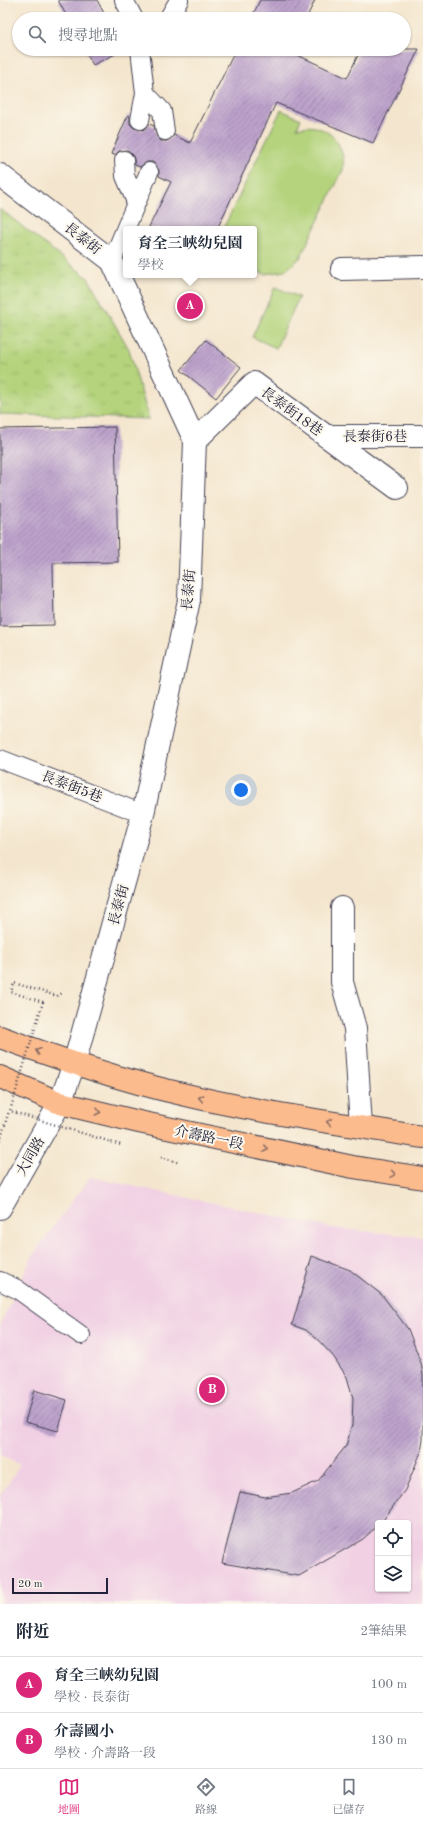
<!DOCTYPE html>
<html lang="zh-TW">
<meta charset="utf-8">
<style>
body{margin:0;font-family:"Old Standard TT","Noto Serif TC",serif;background:#f6f6f7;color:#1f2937}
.controls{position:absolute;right:12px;bottom:12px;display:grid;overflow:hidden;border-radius:4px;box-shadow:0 1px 3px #0004}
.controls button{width:36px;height:36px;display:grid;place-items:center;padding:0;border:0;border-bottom:1px solid #e0e1e3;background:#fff;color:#1f2937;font:20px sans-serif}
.scale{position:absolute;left:12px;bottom:10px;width:96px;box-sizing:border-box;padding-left:4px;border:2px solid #22223b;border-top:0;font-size:11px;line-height:14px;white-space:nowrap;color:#22223b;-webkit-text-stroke:3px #fbf7ec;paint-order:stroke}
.you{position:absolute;left:241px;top:790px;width:14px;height:14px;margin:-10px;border:3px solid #fff;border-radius:50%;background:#1a73e8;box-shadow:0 0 0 6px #1a73e833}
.badge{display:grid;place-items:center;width:26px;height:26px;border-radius:50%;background:#db2777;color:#fff;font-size:13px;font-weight:700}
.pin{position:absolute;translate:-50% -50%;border:2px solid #fff;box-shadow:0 1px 4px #0006}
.popup{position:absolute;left:123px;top:226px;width:134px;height:52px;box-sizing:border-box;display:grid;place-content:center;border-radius:4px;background:#fff;filter:drop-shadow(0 1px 3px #0005);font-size:13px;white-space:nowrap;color:#747a83}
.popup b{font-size:15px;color:#1f2937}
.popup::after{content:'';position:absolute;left:50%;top:100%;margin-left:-8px;border:8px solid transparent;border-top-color:#fff}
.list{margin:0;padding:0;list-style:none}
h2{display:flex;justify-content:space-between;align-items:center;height:52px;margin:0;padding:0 16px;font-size:17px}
h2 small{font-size:13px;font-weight:400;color:#747a83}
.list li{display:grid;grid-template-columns:26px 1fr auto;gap:12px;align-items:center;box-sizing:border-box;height:56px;padding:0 16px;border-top:1px solid #e0e1e3}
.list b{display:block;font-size:15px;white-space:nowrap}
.list p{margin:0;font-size:13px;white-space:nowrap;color:#747a83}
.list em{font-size:13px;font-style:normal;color:#747a83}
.icon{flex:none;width:22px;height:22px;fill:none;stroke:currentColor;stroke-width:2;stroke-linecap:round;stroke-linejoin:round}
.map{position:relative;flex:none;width:423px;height:1604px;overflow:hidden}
.search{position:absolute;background:#fff;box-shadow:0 1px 3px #0004;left:12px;right:12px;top:12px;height:44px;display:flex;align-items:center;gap:10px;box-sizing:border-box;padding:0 14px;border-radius:22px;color:#747a83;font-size:15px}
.sheet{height:164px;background:#fff}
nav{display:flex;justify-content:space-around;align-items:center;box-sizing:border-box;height:56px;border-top:1px solid #e0e1e3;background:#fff;font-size:11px;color:#747a83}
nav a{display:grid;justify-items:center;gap:2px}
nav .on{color:#db2777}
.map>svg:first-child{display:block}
.built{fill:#f1d0e4;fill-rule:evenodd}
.grass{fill:url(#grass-tufts);stroke:#6b7a5b}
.park{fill:#b4d37b;stroke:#6b7a5b}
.building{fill:url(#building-hatch)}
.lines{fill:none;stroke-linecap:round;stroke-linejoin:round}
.service-casing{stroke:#423f51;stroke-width:20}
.minor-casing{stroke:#423f51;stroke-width:24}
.primary-casing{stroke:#423f51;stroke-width:24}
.path{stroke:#423f51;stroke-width:2.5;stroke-dasharray:1 3;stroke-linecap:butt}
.service{stroke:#fff;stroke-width:18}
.minor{stroke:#fff;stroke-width:22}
.primary{stroke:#fbbb8d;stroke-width:22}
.path-bridge{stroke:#423f51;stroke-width:2.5;stroke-dasharray:1 3;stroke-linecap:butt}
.oneway{stroke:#8e6e64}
.labels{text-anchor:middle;stroke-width:4;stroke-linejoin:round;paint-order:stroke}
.street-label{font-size:14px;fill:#22223b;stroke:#fbf7ec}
</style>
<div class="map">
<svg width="423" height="1604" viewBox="0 0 423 1604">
<defs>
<pattern id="grass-tufts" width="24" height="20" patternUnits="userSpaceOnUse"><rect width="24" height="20" fill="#b4d37b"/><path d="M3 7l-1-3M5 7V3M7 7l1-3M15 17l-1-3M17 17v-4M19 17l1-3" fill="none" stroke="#9ab56b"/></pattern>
<pattern id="building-hatch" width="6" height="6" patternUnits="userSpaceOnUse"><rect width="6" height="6" fill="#bda3cc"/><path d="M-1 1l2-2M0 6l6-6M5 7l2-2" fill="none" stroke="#9984a7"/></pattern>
</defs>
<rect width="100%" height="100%" fill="#fbf7ec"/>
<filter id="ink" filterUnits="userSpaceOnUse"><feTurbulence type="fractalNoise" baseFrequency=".025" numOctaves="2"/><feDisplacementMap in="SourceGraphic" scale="8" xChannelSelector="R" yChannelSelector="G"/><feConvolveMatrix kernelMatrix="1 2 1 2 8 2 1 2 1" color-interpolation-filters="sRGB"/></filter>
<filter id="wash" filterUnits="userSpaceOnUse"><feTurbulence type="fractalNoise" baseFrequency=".012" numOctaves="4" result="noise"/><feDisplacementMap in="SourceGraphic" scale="16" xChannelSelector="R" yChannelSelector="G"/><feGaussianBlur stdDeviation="0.9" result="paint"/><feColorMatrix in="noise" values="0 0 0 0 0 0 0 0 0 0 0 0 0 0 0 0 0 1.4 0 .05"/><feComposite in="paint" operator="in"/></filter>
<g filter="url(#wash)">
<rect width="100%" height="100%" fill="#f4e6ce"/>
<path class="built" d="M 90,1177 L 333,1228 L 423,1237 L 423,1604 L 0,1604 L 0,1496 L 20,1465 L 0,1455 L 0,1325 L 33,1255 ZM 378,1523 L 408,1523 L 408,1589 L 378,1589 Z"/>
<path class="grass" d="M 0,209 L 88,278 L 129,349 L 149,419 L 0,414 Z"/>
<g class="park">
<path d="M 281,110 L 301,119 L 297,128 C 324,120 347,142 343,170 L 300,258 L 285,271 L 265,274 L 254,270 L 254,229 L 223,229 Z"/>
<path d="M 275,287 L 299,297 L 276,348 L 252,337 Z"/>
</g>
<g id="blocks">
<g class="building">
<path d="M 58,0 L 97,0 L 107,19 L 68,19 Z"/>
<path d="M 260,0 L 315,0 L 306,19 L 251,19 Z"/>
<path d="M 84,49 L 122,49 L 123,50 L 93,65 Z"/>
<path d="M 236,49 L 293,49 L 291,52 L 347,78 L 361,49 L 419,49 L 373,143 L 276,103 L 217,229 L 148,229 L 171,182 L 159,176 L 159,170 L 153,162 L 147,162 L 140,167 L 135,165 L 133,155 L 128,150 L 119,151 L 115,155 L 111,154 L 128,115 L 130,116 L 130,124 L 134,128 L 143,130 L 149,124 L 154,126 L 157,137 L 161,141 L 167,141 L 174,135 L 190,143 Z"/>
<path d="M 206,340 L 241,367 L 216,398 L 181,370 Z"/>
<path d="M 115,427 L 118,562 L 53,563 L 54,625 L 0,626 L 0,429 Z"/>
<path d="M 312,1256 L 350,1270 L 382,1295 L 408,1329 L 421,1363 L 423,1375 L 423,1440 L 421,1452 L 405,1490 L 384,1519 L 363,1539 L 299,1576 L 222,1563 L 240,1492 L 265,1497 L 292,1493 L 318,1481 L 346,1446 L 352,1425 L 353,1398 L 347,1377 L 333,1356 L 318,1340 L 306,1330 L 292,1325 Z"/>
<path d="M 34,1390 L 67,1400 L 58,1431 L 25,1422 Z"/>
</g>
</g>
</g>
<g filter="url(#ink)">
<use href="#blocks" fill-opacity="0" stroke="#423f51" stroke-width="1"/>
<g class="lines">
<defs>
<g id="service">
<path d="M 124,0 L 134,19"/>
<path d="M 168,19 L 179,0"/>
<path d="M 140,49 L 145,93 L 140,120"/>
<path d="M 145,93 L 162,111 L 165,131"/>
<path d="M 124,160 L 125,176 L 136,202"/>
<path d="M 112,261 L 149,172"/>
<path d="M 0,759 L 143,814"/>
<path d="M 0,1281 L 17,1289 L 81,1335"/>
</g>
<g id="minor">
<path d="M 0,175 L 112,261 L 195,441 L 189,600 L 143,814 L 74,1064 L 60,1103 L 0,1208"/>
<path d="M 342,269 L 423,267"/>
<path d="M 326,436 L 423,436"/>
<path d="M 195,441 L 254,383 L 397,488"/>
<path d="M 342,908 L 342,982 L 355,1028 L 361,1127"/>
</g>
<g id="primary">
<path d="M 0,1037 C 60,1059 120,1080 182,1094 C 261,1113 343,1124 423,1137"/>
<path d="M 0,1077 L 60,1103 L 139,1122 L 353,1167 L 423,1178"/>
</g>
</defs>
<use href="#service" class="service-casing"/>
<use href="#minor" class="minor-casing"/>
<use href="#primary" class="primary-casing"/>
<g class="path">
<path d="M 43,1002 L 11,992 L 14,983 L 57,996 L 64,992"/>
<path d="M 0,1141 L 9,1111"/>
<path d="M 161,1157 L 180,1163"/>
</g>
<use href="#service" class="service"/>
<use href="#minor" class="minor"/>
<use href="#primary" class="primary"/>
<path class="path-bridge" d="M 43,1002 L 10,1111 L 121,1145"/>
</g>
<defs><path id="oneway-chevron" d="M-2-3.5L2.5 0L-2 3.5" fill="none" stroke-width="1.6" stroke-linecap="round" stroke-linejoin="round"/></defs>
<g class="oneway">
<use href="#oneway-chevron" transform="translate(38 1051) rotate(-160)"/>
<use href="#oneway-chevron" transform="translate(201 1098) rotate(-169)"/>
<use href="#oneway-chevron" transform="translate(98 1112) rotate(14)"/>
<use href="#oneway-chevron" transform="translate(329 1122) rotate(-171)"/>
<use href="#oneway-chevron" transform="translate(266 1149) rotate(12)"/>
<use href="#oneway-chevron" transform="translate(393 1174) rotate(9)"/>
</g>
</g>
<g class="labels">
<g class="street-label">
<text transform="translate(83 238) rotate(38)" y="5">長泰街</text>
<text transform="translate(292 411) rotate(36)" y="5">長泰街18巷</text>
<text x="375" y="441">長泰街6巷</text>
<text transform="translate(188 590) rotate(-85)" y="5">長泰街</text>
<text transform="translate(72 786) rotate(21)" y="5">長泰街5巷</text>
<text transform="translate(118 905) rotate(-75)" y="5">長泰街</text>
<text transform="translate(209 1137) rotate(12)" y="5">介壽路一段</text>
<text transform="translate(30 1156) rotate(-60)" y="5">大同路</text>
</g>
</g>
</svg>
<div class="controls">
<button><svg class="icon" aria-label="locate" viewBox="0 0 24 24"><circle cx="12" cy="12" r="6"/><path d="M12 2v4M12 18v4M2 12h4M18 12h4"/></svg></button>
<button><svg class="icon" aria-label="layers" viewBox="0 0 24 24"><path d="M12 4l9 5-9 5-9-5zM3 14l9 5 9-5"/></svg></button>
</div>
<div class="scale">20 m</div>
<div class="you"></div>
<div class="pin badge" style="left:190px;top:306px">A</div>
<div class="popup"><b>育全三峽幼兒園</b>學校</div>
<div class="pin badge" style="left:212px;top:1390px">B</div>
<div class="search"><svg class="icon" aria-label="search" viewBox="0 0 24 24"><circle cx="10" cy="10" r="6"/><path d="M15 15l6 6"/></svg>搜尋地點</div>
</div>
<section class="sheet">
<h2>附近<small>2筆結果</small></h2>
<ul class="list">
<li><span class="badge">A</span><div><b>育全三峽幼兒園</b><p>學校 · 長泰街</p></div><em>100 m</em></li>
<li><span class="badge">B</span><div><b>介壽國小</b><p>學校 · 介壽路一段</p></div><em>130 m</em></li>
</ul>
</section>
<nav>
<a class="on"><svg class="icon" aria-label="map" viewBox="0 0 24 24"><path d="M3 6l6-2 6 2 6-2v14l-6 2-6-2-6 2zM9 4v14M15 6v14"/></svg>地圖</a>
<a><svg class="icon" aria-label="directions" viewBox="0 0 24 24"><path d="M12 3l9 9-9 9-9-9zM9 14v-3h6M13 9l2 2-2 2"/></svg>路線</a>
<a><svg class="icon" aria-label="saved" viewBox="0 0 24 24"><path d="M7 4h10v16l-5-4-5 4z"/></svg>已儲存</a>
</nav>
